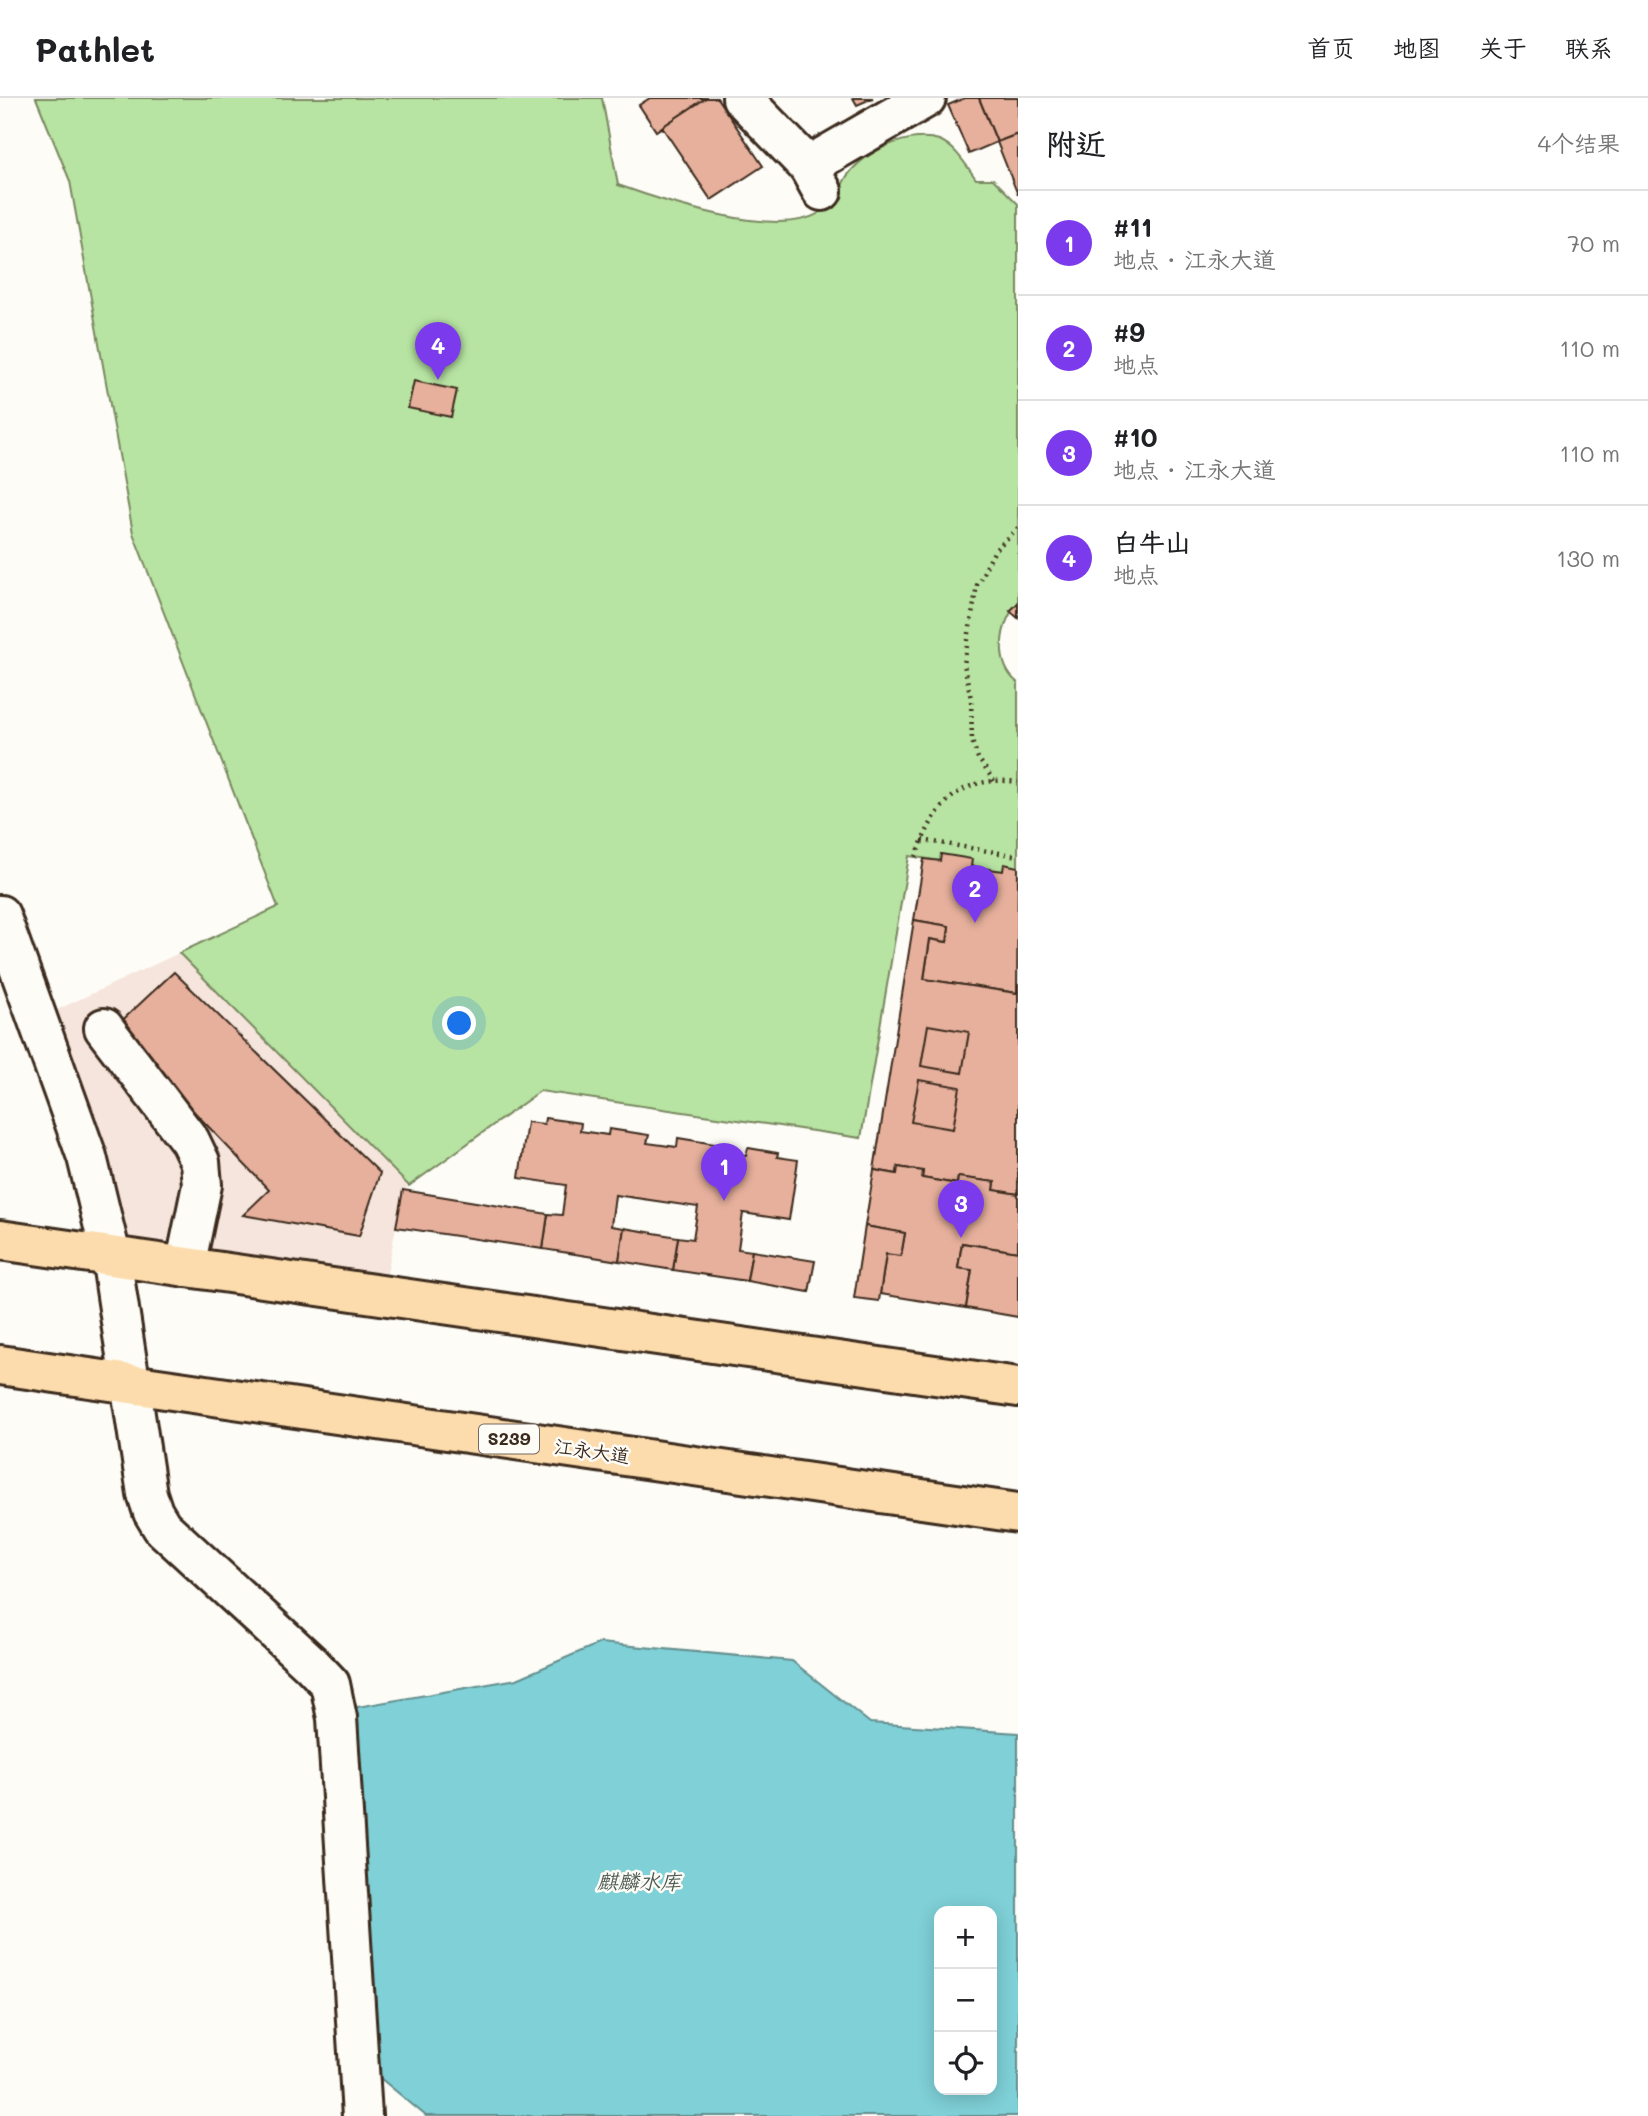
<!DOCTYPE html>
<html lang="zh">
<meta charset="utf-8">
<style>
body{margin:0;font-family:Mali,"LXGW WenKai TC",sans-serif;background:#f2f2f2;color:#202124}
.controls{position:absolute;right:21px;bottom:21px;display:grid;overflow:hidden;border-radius:14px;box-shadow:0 4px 18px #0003}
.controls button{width:63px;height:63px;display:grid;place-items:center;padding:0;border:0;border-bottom:2px solid #e0e0e0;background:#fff;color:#202124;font:35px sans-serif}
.you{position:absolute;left:460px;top:926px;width:24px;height:24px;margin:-18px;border:5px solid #fff;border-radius:50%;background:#1a73e8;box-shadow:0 0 0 10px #1a73e833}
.badge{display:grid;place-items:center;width:46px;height:46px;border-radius:50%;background:#7c3aed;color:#fff;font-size:23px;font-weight:700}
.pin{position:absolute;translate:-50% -58px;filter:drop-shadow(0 2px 4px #0008)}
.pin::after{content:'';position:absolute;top:37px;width:24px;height:21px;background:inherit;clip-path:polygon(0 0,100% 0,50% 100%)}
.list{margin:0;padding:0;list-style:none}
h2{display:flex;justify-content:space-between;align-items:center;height:91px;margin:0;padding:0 28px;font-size:30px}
h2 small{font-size:23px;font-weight:400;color:#757577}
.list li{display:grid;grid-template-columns:46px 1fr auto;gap:21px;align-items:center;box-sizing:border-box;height:105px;padding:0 28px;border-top:2px solid #e0e0e0}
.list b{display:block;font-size:26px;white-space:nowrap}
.list p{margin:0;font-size:23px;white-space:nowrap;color:#757577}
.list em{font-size:23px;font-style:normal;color:#757577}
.icon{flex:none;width:38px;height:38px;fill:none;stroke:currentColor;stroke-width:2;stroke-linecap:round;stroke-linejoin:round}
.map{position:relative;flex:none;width:1018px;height:2018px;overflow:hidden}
header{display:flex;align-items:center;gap:42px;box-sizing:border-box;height:98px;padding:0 35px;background:#fff;border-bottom:2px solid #e0e0e0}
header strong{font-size:33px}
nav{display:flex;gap:38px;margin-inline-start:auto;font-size:24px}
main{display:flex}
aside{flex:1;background:#fff}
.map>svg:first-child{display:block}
.built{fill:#f6e5dc}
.green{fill:#b7e4a2;stroke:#798760;stroke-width:2}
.water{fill:#7fd0d7;stroke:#648e8d;stroke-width:2;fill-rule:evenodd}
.building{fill:#e6b09c;stroke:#3b2a1e;stroke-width:2}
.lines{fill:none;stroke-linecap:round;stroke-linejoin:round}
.minor-casing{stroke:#3b2a1e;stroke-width:44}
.major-casing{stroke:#3b2a1e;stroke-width:44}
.path{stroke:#3b2a1e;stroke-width:4.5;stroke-dasharray:2 5;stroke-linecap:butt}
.minor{stroke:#fdfcf7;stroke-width:38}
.major{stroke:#fcdcac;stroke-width:38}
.labels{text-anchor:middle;stroke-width:5;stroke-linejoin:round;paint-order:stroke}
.shield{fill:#fdfcf7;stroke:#75695f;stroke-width:2}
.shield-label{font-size:18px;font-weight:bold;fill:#3b2a1e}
.street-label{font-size:19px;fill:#3b2a1e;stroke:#fdfcf7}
.water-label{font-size:21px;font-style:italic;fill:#4f5c56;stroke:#fdfcf7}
</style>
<header>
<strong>Pathlet</strong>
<nav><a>首页</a><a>地图</a><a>关于</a><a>联系</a></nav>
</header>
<main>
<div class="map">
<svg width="1018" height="2018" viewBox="0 0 1018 2018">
<rect width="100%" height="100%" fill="#fdfcf7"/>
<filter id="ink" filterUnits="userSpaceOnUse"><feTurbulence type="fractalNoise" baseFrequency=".0143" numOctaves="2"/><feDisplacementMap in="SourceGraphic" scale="14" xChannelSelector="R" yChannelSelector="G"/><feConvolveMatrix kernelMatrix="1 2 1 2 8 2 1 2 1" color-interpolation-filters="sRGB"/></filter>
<g filter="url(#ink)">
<path class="built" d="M 278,809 L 540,993 L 403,1092 L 383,1197 L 132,1161 L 46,917 Z"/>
<path class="green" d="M 36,0 L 602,0 L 618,87 C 662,103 777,141 819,115 C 827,110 833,102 840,96 C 844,61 906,31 939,42 C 955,48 966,67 976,81 L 993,81 L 1018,106 L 1018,505 C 999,525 994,566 1018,585 L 1018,769 L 1005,767 L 1003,773 L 909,758 L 861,1040 L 540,993 L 409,1088 L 179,855 L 278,809 L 133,435 L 70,83 Z"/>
<path class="water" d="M 600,1545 L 792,1563 L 870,1625 L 1018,1635 L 1018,2018 L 426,2018 L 374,1975 L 340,1612 L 517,1581 ZM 939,1813 L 992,1813 L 992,1992 L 939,1992 Z"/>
<g class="building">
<path d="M 650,0 L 706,0 L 656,33 L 639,7 Z"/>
<path d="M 706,0 L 717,0 L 763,68 L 711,102 L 662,29 Z"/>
<path d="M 853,0 L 873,0 L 857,7 Z"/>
<path d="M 965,0 L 979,0 L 997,44 L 969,56 L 948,7 Z"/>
<path d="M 979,0 L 1018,0 L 1018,36 L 997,44 Z"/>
<path d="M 1018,36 L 1018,97 L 997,44 Z"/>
<path d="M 414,283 L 457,292 L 451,319 L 408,310 Z"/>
<path d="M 1018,505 L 1018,520 L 1010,513 Z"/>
<path d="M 941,756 L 972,761 L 971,769 L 1003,773 L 1004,766 L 1018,769 L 1017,895 L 924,881 L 930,841 L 947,844 L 949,828 L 914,822 L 924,761 L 940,763 Z"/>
<path d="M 914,822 L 949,828 L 947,844 L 930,841 L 924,881 L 1017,895 L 1018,886 L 1018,1096 L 994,1092 L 995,1084 L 958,1079 L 957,1086 L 922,1080 L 923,1073 L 898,1069 L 897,1076 L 874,1072 Z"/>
<path d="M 174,874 L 380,1075 L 359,1138 L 243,1117 L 269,1092 L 114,930 Z"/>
<path d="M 928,927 L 969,934 L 962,975 L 921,968 Z"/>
<path d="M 919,982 L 960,989 L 953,1031 L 911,1024 Z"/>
<path d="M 545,1020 L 581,1025 L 580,1033 L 608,1037 L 609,1031 L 649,1037 L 647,1045 L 677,1049 L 678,1040 L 715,1046 L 714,1054 L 746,1058 L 748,1050 L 778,1055 L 777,1059 L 798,1062 L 789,1122 L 743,1115 L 738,1151 L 752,1153 L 747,1183 L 673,1172 L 678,1139 L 693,1141 L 698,1109 L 615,1097 L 611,1128 L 624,1130 L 619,1163 L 543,1151 L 548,1116 L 562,1117 L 566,1087 L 519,1080 L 527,1024 L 544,1026 Z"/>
<path d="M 898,1069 L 923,1073 L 922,1080 L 957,1086 L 958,1079 L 995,1084 L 994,1092 L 1018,1096 L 1018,1154 L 962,1145 L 958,1170 L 972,1172 L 966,1210 L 880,1196 L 886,1156 L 901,1158 L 905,1135 L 865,1128 L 874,1072 L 897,1076 Z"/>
<path d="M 403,1092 L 548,1116 L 543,1151 L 396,1129 Z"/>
<path d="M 865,1128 L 905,1135 L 901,1158 L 886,1156 L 879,1203 L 854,1200 Z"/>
<path d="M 624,1130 L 678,1139 L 673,1172 L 619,1163 Z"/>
<path d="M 962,1145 L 1018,1154 L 1018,1219 L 966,1210 L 972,1172 L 958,1170 Z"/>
<path d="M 752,1153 L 815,1163 L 809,1194 L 747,1183 Z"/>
</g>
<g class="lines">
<defs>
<g id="minor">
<path d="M 742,0 L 808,68 L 822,93"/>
<path d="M 808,68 L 926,0"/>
<path d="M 0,817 L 87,1059 L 111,1158 L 147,1396 L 153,1414 L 162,1429 L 311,1566 L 330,1586 L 337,1620 L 362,2018"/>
<path d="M 104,930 L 190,1043 L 200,1064 L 202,1087 L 185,1169"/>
</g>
<g id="major">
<path d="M 0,1142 L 1018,1289"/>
<path d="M 0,1267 L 1018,1415"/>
</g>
</defs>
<use href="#minor" class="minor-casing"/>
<use href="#major" class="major-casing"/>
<g class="path">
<path d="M 994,683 L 978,660 L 972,643 L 971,601 L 964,566 L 977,487 L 995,452 L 1018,430"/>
<path d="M 922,742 L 1018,758"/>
<path d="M 916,759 C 934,708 959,676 1018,684"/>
</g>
<use href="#minor" class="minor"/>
<use href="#major" class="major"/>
</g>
</g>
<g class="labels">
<rect class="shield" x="479" y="1326.5" width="60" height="29" rx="5"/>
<g class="shield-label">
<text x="509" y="1347">S239</text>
</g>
<g class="street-label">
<text transform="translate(592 1353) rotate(8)" y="7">江永大道</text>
</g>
<g class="water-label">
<text x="639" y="1791">麒麟水库</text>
</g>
</g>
</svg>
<div class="controls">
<button>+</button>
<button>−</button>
<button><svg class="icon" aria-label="locate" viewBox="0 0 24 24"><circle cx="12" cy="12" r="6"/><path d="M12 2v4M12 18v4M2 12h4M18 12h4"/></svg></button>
</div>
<div class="you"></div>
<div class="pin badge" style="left:724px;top:1103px">1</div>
<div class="pin badge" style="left:975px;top:825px">2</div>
<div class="pin badge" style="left:961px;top:1140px">3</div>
<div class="pin badge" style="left:438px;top:282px">4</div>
</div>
<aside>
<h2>附近<small>4个结果</small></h2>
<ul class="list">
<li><span class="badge">1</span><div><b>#11</b><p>地点 · 江永大道</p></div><em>70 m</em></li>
<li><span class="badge">2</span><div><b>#9</b><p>地点</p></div><em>110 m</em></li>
<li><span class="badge">3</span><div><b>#10</b><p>地点 · 江永大道</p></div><em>110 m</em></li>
<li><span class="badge">4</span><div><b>白牛山</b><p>地点</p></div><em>130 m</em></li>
</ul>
</aside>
</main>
